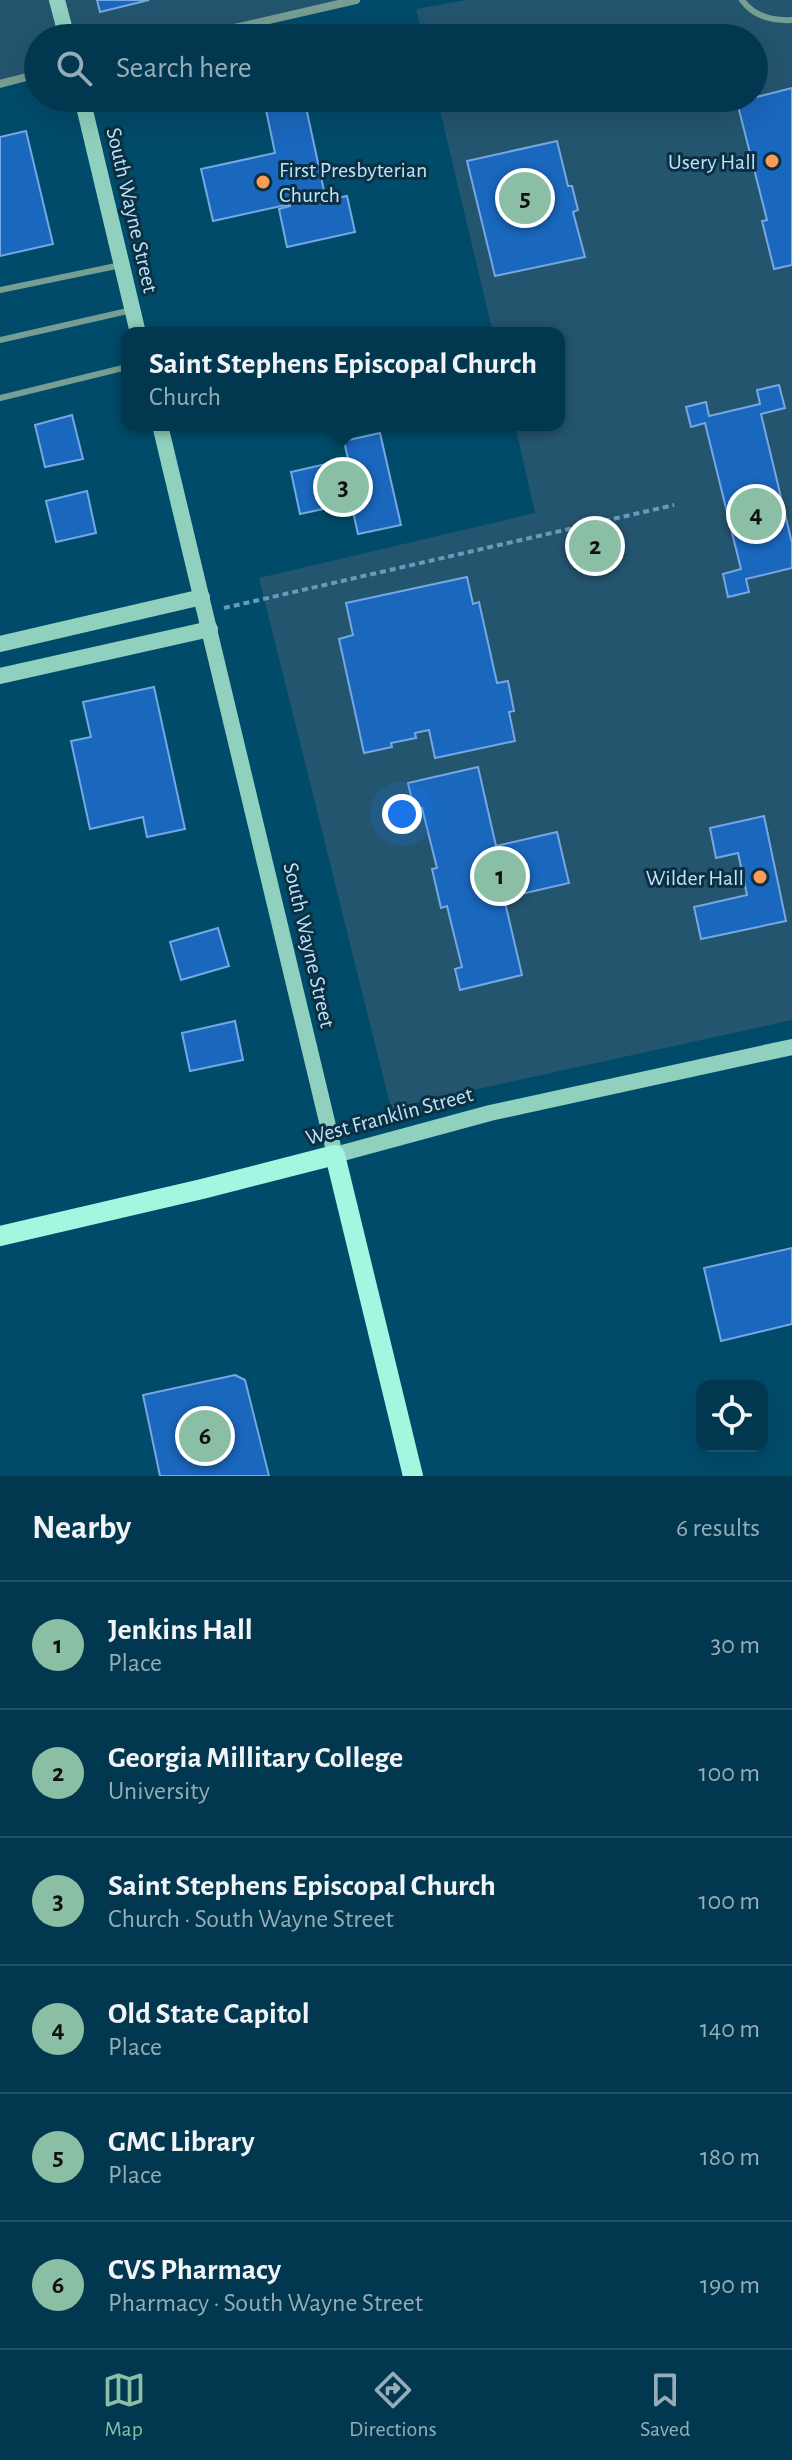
<!DOCTYPE html>
<meta charset="utf-8">
<style>
body{margin:0;font-family:"Alegreya Sans",sans-serif;background:#0b3f57;color:#f1f3f6}
.controls{position:absolute;right:24px;bottom:24px;display:grid;overflow:hidden;border-radius:16px;box-shadow:0 8px 32px #0002}
.controls button{width:72px;height:72px;display:grid;place-items:center;padding:0;border:0;border-bottom:2px solid #235267;background:#013850;color:#f1f3f6;font:40px sans-serif}
.you{position:absolute;left:402px;top:814px;width:28px;height:28px;margin:-20px;border:6px solid #fff;border-radius:50%;background:#1a73e8;box-shadow:0 0 0 12px #1a73e833}
.badge{display:grid;place-items:center;width:52px;height:52px;border-radius:50%;background:#8abfa5;color:#111;font-size:26px;font-weight:700}
.pin{position:absolute;translate:-50% -50%;border:4px solid #fff;box-shadow:0 2px 8px #0006}
.popup{position:absolute;left:121px;top:327px;width:444px;height:104px;box-sizing:border-box;display:grid;place-content:center;border-radius:16px;background:#013850;filter:drop-shadow(0 2px 6px #0005);font-size:26px;white-space:nowrap;color:#96acb7}
.popup b{font-size:30px;color:#f1f3f6}
.popup::after{content:'';position:absolute;left:50%;top:100%;margin-left:-16px;border:16px solid transparent;border-top-color:#013850}
.list{margin:0;padding:0;list-style:none}
h2{display:flex;justify-content:space-between;align-items:center;height:104px;margin:0;padding:0 32px;font-size:34px}
h2 small{font-size:26px;font-weight:400;color:#96acb7}
.list li{display:grid;grid-template-columns:52px 1fr auto;gap:24px;align-items:center;box-sizing:border-box;height:128px;padding:0 32px;border-top:2px solid #235267}
.list b{display:block;font-size:30px;white-space:nowrap}
.list p{margin:0;font-size:26px;white-space:nowrap;color:#96acb7}
.list em{font-size:26px;font-style:normal;color:#96acb7}
.icon{flex:none;width:44px;height:44px;fill:none;stroke:currentColor;stroke-width:2;stroke-linecap:round;stroke-linejoin:round}
.map{position:relative;flex:none;width:792px;height:1476px;overflow:hidden}
.search{position:absolute;background:#013850;box-shadow:0 8px 32px #0002;left:24px;right:24px;top:24px;height:88px;display:flex;align-items:center;gap:20px;box-sizing:border-box;padding:0 28px;border-radius:44px;color:#96acb7;font-size:30px}
.sheet{height:872px;background:#013850}
nav{display:flex;justify-content:space-around;align-items:center;box-sizing:border-box;height:112px;border-top:2px solid #235267;background:#013850;font-size:22px;color:#96acb7}
nav a{display:grid;justify-items:center;gap:4px}
nav .on{color:#8abfa5}
.map>svg:first-child{display:block}
.built{fill:#24556f}
.building{fill:#1a67be;stroke:#77a7e3;stroke-width:2}
.lines{fill:none;stroke-linecap:round;stroke-linejoin:round}
.path{stroke:#659cb7;stroke-width:4;stroke-dasharray:6 4;stroke-linecap:butt}
.lane{stroke:#779e92;stroke-width:6}
.street{stroke:#779e92;stroke-width:8}
.secondary{stroke:#90d0be;stroke-width:16}
.primary{stroke:#a3f6df;stroke-width:20}
.poi-dot{fill:#fd9c55;stroke:#0c2f41;stroke-width:3}
.labels{text-anchor:middle;stroke-width:6;stroke-linejoin:round;paint-order:stroke}
.poi-label{font-size:22px;fill:#bde4fb;stroke:#0c2f41;text-anchor:end}
.street-label{font-size:22px;fill:#bde4fb;stroke:#0c2f41}
</style>
<div class="map">
<svg width="792" height="1476" viewBox="0 0 792 1476">
<rect width="100%" height="100%" fill="#014b6a"/>
<g class="built">
<path d="M 0,0 L 355,0 L 198,38 L 38,38 L 38,77 L 0,86 Z"/>
<path d="M 467,0 L 792,0 L 792,1020 L 391,1108 L 259,578 L 535,513 L 515,425 L 559,425 L 559,333 L 493,333 L 437,98 L 754,98 L 754,38 L 423,38 L 416,9 Z"/>
</g>
<g class="building">
<path d="M 97,0 L 149,0 L 100,12 Z"/>
<path d="M 792,88 L 792,265 L 774,269 L 762,221 L 767,220 L 737,102 Z"/>
<path d="M 304,98 L 326,200 L 347,196 L 355,232 L 287,247 L 279,209 L 290,206 L 290,204 L 213,221 L 201,169 L 275,153 L 265,105 Z"/>
<path d="M 26,131 L 53,244 L 0,256 L 0,137 Z"/>
<path d="M 557,141 L 568,186 L 572,186 L 578,210 L 573,212 L 585,257 L 495,276 L 467,161 Z"/>
<path d="M 779,385 L 785,408 L 761,414 L 792,543 L 792,568 L 746,579 L 749,592 L 728,597 L 723,574 L 741,569 L 705,423 L 691,427 L 686,407 L 706,402 L 709,416 L 760,404 L 757,390 Z"/>
<path d="M 72,415 L 83,459 L 45,467 L 35,425 Z"/>
<path d="M 380,433 L 401,525 L 358,534 L 351,503 L 300,514 L 291,472 L 348,459 L 344,441 Z"/>
<path d="M 87,491 L 96,533 L 56,542 L 46,501 Z"/>
<path d="M 467,577 L 473,604 L 479,602 L 497,683 L 508,681 L 514,711 L 509,712 L 515,741 L 435,758 L 429,730 L 415,733 L 416,738 L 391,743 L 392,747 L 364,753 L 339,639 L 353,635 L 346,603 Z"/>
<path d="M 154,687 L 185,829 L 147,837 L 143,817 L 90,829 L 71,741 L 91,737 L 83,702 Z"/>
<path d="M 478,767 L 496,846 L 557,832 L 569,883 L 504,898 L 522,975 L 460,990 L 455,969 L 462,967 L 447,906 L 441,908 L 432,869 L 437,868 L 422,808 L 414,810 L 408,783 Z"/>
<path d="M 764,816 L 786,921 L 701,939 L 694,907 L 747,895 L 738,853 L 716,858 L 710,828 Z"/>
<path d="M 218,928 L 229,966 L 181,980 L 170,942 Z"/>
<path d="M 235,1021 L 243,1060 L 190,1071 L 182,1033 Z"/>
<path d="M 792,1248 L 792,1324 L 721,1341 L 704,1268 Z"/>
<path d="M 235,1375 L 245,1380 L 269,1476 L 160,1476 L 143,1395 Z"/>
</g>
<g class="lines">
<path class="path" d="M 224,608 L 674,505"/>
<g class="lane">
<path d="M 742,0 C 754,17 772,21 792,20"/>
<path d="M 0,290 L 121,265"/>
<path d="M 0,340 L 132,310"/>
<path d="M 0,398 L 127,367"/>
</g>
<g class="street">
<path d="M 191,38 L 356,0"/>
<path d="M 0,84 L 38,74"/>
</g>
<g class="secondary">
<path d="M 57,0 L 67,38"/>
<path d="M 82,98 L 138,333"/>
<path d="M 160,425 L 335,1155 L 490,1113 L 792,1047"/>
<path d="M 0,644 L 202,597"/>
<path d="M 0,676 L 210,629"/>
</g>
<path class="primary" d="M 0,1236 L 202,1189 L 335,1155 L 413,1476"/>
</g>
<g class="poi-dot">
<circle cx="772" cy="161" r="8"/>
<circle cx="263" cy="182" r="8"/>
<circle cx="760" cy="877" r="8"/>
</g>
<g class="labels">
<g class="poi-label">
<text x="756" y="169">Usery Hall</text>
<text x="279" y="177" text-anchor="start">First Presbyterian<tspan x="279" dy="25">Church</tspan></text>
<text x="744" y="885">Wilder Hall</text>
</g>
<g class="street-label">
<text transform="translate(133 210) rotate(77)" y="8">South Wayne Street</text>
<text transform="translate(310 945) rotate(77)" y="8">South Wayne Street</text>
<text transform="translate(389 1115) rotate(-15)" y="8">West Franklin Street</text>
</g>
</g>
</svg>
<div class="controls">
<button><svg class="icon" aria-label="locate" viewBox="0 0 24 24"><circle cx="12" cy="12" r="6"/><path d="M12 2v4M12 18v4M2 12h4M18 12h4"/></svg></button>
</div>
<div class="you"></div>
<div class="pin badge" style="left:500px;top:876px">1</div>
<div class="pin badge" style="left:595px;top:546px">2</div>
<div class="pin badge" style="left:343px;top:487px">3</div>
<div class="popup"><b>Saint Stephens Episcopal Church</b>Church</div>
<div class="pin badge" style="left:756px;top:514px">4</div>
<div class="pin badge" style="left:525px;top:198px">5</div>
<div class="pin badge" style="left:205px;top:1436px">6</div>
<div class="search"><svg class="icon" aria-label="search" viewBox="0 0 24 24"><circle cx="10" cy="10" r="6"/><path d="M15 15l6 6"/></svg>Search here</div>
</div>
<section class="sheet">
<h2>Nearby<small>6 results</small></h2>
<ul class="list">
<li><span class="badge">1</span><div><b>Jenkins Hall</b><p>Place</p></div><em>30 m</em></li>
<li><span class="badge">2</span><div><b>Georgia Millitary College</b><p>University</p></div><em>100 m</em></li>
<li><span class="badge">3</span><div><b>Saint Stephens Episcopal Church</b><p>Church · South Wayne Street</p></div><em>100 m</em></li>
<li><span class="badge">4</span><div><b>Old State Capitol</b><p>Place</p></div><em>140 m</em></li>
<li><span class="badge">5</span><div><b>GMC Library</b><p>Place</p></div><em>180 m</em></li>
<li><span class="badge">6</span><div><b>CVS Pharmacy</b><p>Pharmacy · South Wayne Street</p></div><em>190 m</em></li>
</ul>
</section>
<nav>
<a class="on"><svg class="icon" aria-label="map" viewBox="0 0 24 24"><path d="M3 6l6-2 6 2 6-2v14l-6 2-6-2-6 2zM9 4v14M15 6v14"/></svg>Map</a>
<a><svg class="icon" aria-label="directions" viewBox="0 0 24 24"><path d="M12 3l9 9-9 9-9-9zM9 14v-3h6M13 9l2 2-2 2"/></svg>Directions</a>
<a><svg class="icon" aria-label="saved" viewBox="0 0 24 24"><path d="M7 4h10v16l-5-4-5 4z"/></svg>Saved</a>
</nav>
